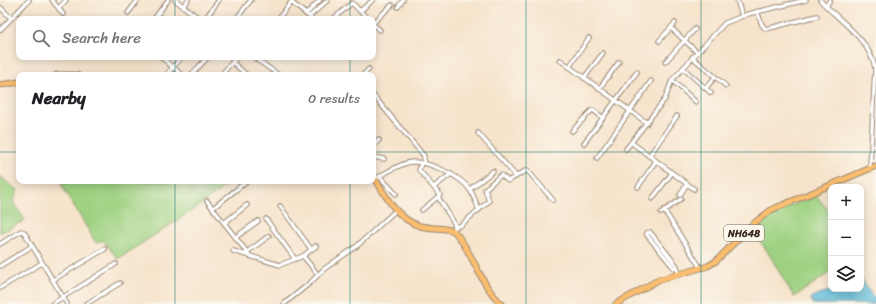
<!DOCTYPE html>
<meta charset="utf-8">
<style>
body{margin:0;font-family:Sriracha,sans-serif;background:#f6f6f6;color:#202124}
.controls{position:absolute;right:12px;bottom:12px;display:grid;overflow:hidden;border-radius:8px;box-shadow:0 2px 10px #0003}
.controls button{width:36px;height:36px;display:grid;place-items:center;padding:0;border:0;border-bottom:1px solid #e0e0e0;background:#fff;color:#202124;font:20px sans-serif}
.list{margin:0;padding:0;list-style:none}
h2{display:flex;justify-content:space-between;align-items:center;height:52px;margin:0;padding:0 16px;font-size:17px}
h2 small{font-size:13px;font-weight:400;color:#757577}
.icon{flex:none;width:22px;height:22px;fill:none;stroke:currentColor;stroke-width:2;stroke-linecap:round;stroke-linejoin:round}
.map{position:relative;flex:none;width:876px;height:304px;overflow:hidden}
.search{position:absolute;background:#fff;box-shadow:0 2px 10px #0003;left:16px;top:16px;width:360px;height:44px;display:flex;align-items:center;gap:10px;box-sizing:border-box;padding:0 14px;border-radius:8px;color:#757577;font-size:15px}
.panel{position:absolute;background:#fff;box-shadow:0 2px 10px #0003;left:16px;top:72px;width:360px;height:112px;border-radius:8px}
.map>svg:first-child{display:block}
.green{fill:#9ed181;stroke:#6c7e50}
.water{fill:#5cbbda;stroke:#4c727c}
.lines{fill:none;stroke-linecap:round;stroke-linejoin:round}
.minor-casing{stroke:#988674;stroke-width:5.5}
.highway-casing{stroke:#988674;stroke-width:7}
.minor{stroke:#fff;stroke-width:3.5}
.highway{stroke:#fbbe6e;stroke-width:5}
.grid{fill:none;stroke:#0f766e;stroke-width:1;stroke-opacity:0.55}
.labels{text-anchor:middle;stroke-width:3.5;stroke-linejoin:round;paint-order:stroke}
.shield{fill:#fbf7ec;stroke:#75685c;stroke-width:1}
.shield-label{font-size:10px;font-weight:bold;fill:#3b2a1e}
</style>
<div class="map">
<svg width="876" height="304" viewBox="0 0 876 304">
<rect width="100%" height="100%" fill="#fbf7ec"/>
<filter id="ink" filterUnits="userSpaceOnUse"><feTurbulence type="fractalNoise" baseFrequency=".025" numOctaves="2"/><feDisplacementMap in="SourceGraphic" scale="8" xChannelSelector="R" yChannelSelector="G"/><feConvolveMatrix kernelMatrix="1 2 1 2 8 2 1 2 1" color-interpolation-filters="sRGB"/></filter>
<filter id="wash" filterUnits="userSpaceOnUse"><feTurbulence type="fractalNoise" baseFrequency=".012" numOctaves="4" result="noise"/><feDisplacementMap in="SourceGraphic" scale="16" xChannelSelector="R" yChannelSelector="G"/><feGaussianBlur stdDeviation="0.9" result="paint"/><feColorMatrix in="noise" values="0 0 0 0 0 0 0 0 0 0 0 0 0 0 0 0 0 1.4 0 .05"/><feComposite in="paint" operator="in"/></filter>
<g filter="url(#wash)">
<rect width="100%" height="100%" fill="#f6e3cb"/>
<g class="green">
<path d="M 0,176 L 9,184 L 18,190 L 13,202 L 25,220 L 0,233 L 0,196 L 2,192 L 0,190 Z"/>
<path d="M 67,181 L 231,181 L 202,204 L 118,259 L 103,240 L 96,243 L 61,184 Z"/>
<path d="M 816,195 L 831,214 L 831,275 L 829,273 L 794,297 L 766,249 L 750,229 L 774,213 Z"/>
</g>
<path class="water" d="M 861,280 L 862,280 L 873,297 L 876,296 L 876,304 L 813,304 L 811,298 C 827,289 843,289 861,289 Z"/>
</g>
<g filter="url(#ink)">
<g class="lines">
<defs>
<g id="minor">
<path d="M 52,0 L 63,14"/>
<path d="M 175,0 L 200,19"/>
<path d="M 737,0 L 742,16"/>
<path d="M 820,0 C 839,21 869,38 875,68 L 870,168"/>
<path d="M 291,2 L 312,19"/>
<path d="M 183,6 L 188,0"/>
<path d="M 826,6 L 830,0"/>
<path d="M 0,7 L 11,18"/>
<path d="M 398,7 L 403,0"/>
<path d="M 59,8 L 66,0"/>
<path d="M 360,11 L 373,0"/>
<path d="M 757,11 L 762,25 L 766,29 L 817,16"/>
<path d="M 128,13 L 138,0"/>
<path d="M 307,13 L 320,0"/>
<path d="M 310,16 L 328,0"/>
<path d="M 154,19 L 168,0"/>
<path d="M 205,19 L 219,0"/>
<path d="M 236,19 L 251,0"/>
<path d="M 278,19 L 292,1"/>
<path d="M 333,19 L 352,3 L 368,19"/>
<path d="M 373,23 L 392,5"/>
<path d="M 373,24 L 380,30"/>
<path d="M 671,28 L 697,52"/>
<path d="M 0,30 L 29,0"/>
<path d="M 659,41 L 675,23"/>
<path d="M 161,57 L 182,75"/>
<path d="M 253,57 L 279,75"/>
<path d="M 692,57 L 726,86"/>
<path d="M 560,60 L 647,123"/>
<path d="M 232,62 L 247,75"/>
<path d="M 665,62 L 695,29"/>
<path d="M 569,67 L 589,38"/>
<path d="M 683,68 L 711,93"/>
<path d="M 166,75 L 182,57"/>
<path d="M 191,75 L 208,57"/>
<path d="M 221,75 L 237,57"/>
<path d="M 363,75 L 369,69"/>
<path d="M 584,78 L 603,53"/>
<path d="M 672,80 L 696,102"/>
<path d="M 706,88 L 715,77"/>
<path d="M 599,89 L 619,62"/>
<path d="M 373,95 L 424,156 L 424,163"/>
<path d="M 572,131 L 591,111 L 593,110 L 603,118"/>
<path d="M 478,133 L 516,176"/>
<path d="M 584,143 L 637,72"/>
<path d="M 632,143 L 694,189"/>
<path d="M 373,146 L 379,140"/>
<path d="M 626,149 L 665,99 L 672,80 L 725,23 L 748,14 L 806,0"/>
<path d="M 649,156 L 677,116"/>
<path d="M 373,157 L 384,159"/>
<path d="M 597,158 L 651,81"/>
<path d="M 421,163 L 419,170 L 440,195 L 422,210"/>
<path d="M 380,177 L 396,194"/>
<path d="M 375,179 C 386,173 400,163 412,162 C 428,161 461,176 470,190 C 474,196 476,203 479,210"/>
<path d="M 434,187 L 451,174"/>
<path d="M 638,187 L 656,161"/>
<path d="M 470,189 L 493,171"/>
<path d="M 680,195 L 687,184"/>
<path d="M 438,197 L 454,223 L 455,228"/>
<path d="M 652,199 L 672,173"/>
<path d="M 207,201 L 250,256"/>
<path d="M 280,206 L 311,249"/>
<path d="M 213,208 L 247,181"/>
<path d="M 664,210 L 700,267"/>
<path d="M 661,213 L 681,199"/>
<path d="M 266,219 L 295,259"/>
<path d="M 224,223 L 247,205"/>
<path d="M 455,226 L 460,226 L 489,201 L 485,189 L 501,175 L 508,181 L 527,170 L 553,200"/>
<path d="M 647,233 L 650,232 L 677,266 L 678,273"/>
<path d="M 647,233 L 647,235 L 674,268 L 676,268"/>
<path d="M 236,237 L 258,221"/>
<path d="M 0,244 L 21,231 L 24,232 L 67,304"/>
<path d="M 233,251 L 280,265 L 303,256 L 316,246"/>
<path d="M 247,252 L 269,236"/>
<path d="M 303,256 L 316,272"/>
<path d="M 0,266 L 32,246"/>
<path d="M 53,280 L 105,249"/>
<path d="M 0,288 L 42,263"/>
<path d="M 52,304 L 116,264"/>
<path d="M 86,304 L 120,283"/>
<path d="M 284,304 L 310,283 L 324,269 L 357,246 L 395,211"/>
</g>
<g id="highway">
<path d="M 57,75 L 77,75"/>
<path d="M 0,85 L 19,82"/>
<path d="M 373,175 C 386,196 395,218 420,226 C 431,229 443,227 454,231 C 474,253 479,284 502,304"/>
<path d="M 616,304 L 658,280 L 708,266 L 716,261 L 753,224 L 771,210 L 876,166"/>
</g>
</defs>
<use href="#minor" class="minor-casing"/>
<use href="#highway" class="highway-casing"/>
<use href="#minor" class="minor"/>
<use href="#highway" class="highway"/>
</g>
</g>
<path class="grid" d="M 175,0 L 175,19M 350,0 L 350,19M 526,0 L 526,304M 701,0 L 701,304M 175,57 L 175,75M 350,57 L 350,75M 0,152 L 19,152M 373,152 L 876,152M 175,181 L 175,304M 350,181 L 350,304"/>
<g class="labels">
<rect class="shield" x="724" y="225" width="40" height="16" rx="3"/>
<g class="shield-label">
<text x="744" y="237">NH648</text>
</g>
</g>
</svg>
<div class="controls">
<button>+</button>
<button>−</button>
<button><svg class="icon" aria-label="layers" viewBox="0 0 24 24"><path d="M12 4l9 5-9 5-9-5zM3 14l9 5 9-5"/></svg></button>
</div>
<div class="search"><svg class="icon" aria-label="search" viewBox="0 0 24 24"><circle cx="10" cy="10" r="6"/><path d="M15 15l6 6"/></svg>Search here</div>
<section class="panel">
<h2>Nearby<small>0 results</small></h2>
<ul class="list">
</ul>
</section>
</div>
